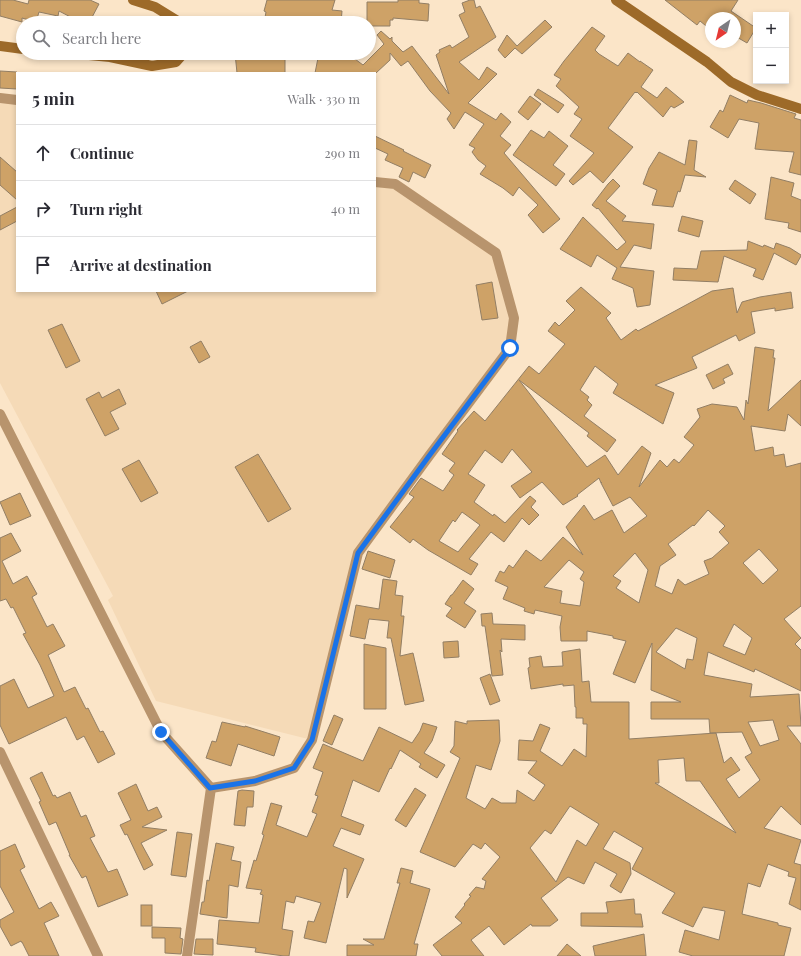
<!DOCTYPE html>
<meta charset="utf-8">
<style>
body{margin:0;font-family:"Playfair Display",serif;background:#f7f7f7;color:#2b2b33}
.controls{position:absolute;right:12px;top:12px;display:grid;overflow:hidden;border-radius:0px;box-shadow:0 2px 6px #0003}
.controls button{width:36px;height:36px;display:grid;place-items:center;padding:0;border:0;border-bottom:1px solid #e1e1e2;background:#fff;color:#2b2b33;font:20px sans-serif}
.compass{position:absolute;left:705px;top:12px;width:36px;height:36px;border-radius:50%;background:#fff;box-shadow:0 2px 6px #0003;rotate:215deg}
.stop{position:absolute;width:12px;height:12px;margin:-9px;border:3px solid #1a73e8;border-radius:50%;background:#fff}
.stop.end{background:#1a73e8;border-color:#fff;box-shadow:0 1px 4px #0008}
.list{margin:0;padding:0;list-style:none}
h2{display:flex;justify-content:space-between;align-items:center;height:52px;margin:0;padding:0 16px;font-size:17px}
h2 small{font-size:13px;font-weight:400;color:#7c7c81}
.list li{display:grid;grid-template-columns:26px 1fr auto;gap:12px;align-items:center;box-sizing:border-box;height:56px;padding:0 16px;border-top:1px solid #e1e1e2}
.list b{display:block;font-size:15px;white-space:nowrap}
.list em{font-size:13px;font-style:normal;color:#7c7c81}
.icon{flex:none;width:22px;height:22px;fill:none;stroke:currentColor;stroke-width:2;stroke-linecap:round;stroke-linejoin:round}
.map{position:relative;flex:none;width:801px;height:956px;overflow:hidden}
.search{position:absolute;background:#fff;box-shadow:0 2px 6px #0003;left:16px;top:16px;width:360px;height:44px;display:flex;align-items:center;gap:10px;box-sizing:border-box;padding:0 14px;border-radius:22px;color:#7c7c81;font-size:15px}
.panel{position:absolute;background:#fff;box-shadow:0 2px 6px #0003;left:16px;top:72px;width:360px;height:220px;border-radius:0px}
.map>svg:first-child{display:block}
.built{fill:#f5dab7}
.building{fill:#cea267;stroke:#927e64;fill-rule:evenodd}
.lines{fill:none;stroke-linecap:round;stroke-linejoin:round}
.street{stroke:#b8946d;stroke-width:10}
.secondary{stroke:#9d6a29;stroke-width:10}
.route{stroke:#1a73e8;stroke-width:5}
</style>
<div class="map">
<svg width="801" height="956" viewBox="0 0 801 956">
<rect width="100%" height="100%" fill="#fbe5c8"/>
<path class="built" d="M 0,100 L 17,100 L 17,291 L 375,291 L 375,182 L 395,184 L 496,253 L 514,318 L 510,348 L 358,553 L 312,740 L 156,701 L 108,600 L 113,596 L 0,383 Z"/>
<g class="building">
<path d="M 0,0 L 13,0 L 28,4 L 29,0 L 90,0 L 99,4 L 89,23 L 82,23 L 59,11 L 58,16 L 39,12 L 36,22 L 22,18 L 22,22 L 0,16 Z"/>
<path d="M 267,0 L 335,0 L 332,10 L 342,11 L 341,23 L 264,23 L 266,12 L 264,11 Z"/>
<path d="M 398,0 L 419,0 L 419,3 L 429,4 L 428,21 L 393,18 L 393,20 L 390,20 L 390,26 L 369,26 L 369,23 L 367,23 L 367,2 L 398,2 Z"/>
<path d="M 470,0 L 474,0 L 476,8 L 480,6 L 496,37 L 459,62 L 479,80 L 487,67 L 497,74 L 468,103 L 496,120 L 501,113 L 511,122 L 500,136 L 511,145 L 504,153 L 560,219 L 543,233 L 528,215 L 538,205 L 519,187 L 513,196 L 503,188 L 480,174 L 486,166 L 478,160 L 472,152 L 475,148 L 469,145 L 484,124 L 465,112 L 454,129 L 447,119 L 451,113 L 430,91 L 408,61 L 401,66 L 390,53 L 390,60 L 376,73 L 315,73 L 319,53 L 355,59 L 363,65 L 384,44 L 377,35 L 381,31 L 390,39 L 392,37 L 392,41 L 403,52 L 412,46 L 449,94 L 436,55 L 440,52 L 439,50 L 450,45 L 452,48 L 469,37 L 459,15 L 465,12 L 462,3 Z"/>
<path d="M 665,0 L 738,0 L 731,11 L 756,28 L 747,43 L 735,36 L 735,18 L 711,18 L 711,30 L 700,21 L 697,25 Z"/>
<path d="M 545,20 L 552,27 L 522,54 L 515,48 L 505,58 L 498,50 L 507,35 L 517,46 Z"/>
<path d="M 592,27 L 605,36 L 595,50 L 599,54 L 618,66 L 628,53 L 640,62 L 640,61 L 653,70 L 641,87 L 657,98 L 666,87 L 684,102 L 674,108 L 671,106 L 663,117 L 637,92 L 636,93 L 635,92 L 608,128 L 633,147 L 603,183 L 590,171 L 573,185 L 569,181 L 594,153 L 570,136 L 582,119 L 574,114 L 579,107 L 556,86 L 561,79 L 554,75 L 564,61 Z"/>
<path d="M 235,53 L 285,53 L 285,73 L 237,73 Z"/>
<path d="M 0,71 L 17,72 L 17,89 L 0,88 Z"/>
<path d="M 538,89 L 564,105 L 558,113 L 534,95 Z"/>
<path d="M 730,95 L 747,103 L 748,100 L 761,103 L 796,114 L 794,118 L 801,120 L 801,175 L 789,172 L 794,152 L 766,150 L 755,149 L 759,123 L 739,119 L 728,138 L 710,127 L 720,110 L 723,112 Z"/>
<path d="M 530,96 L 541,104 L 528,120 L 518,112 Z"/>
<path d="M 531,130 L 544,138 L 549,131 L 568,146 L 553,165 L 565,174 L 556,186 L 513,155 Z"/>
<path d="M 375,136 L 404,150 L 403,151 L 431,165 L 425,178 L 413,172 L 409,182 L 399,177 L 403,168 L 385,160 L 388,154 L 375,148 Z"/>
<path d="M 689,140 L 697,141 L 694,170 L 706,177 L 685,175 L 680,192 L 678,191 L 673,207 L 652,205 L 657,190 L 643,184 L 649,168 L 659,152 L 685,165 Z"/>
<path d="M 0,157 L 17,172 L 17,200 L 0,185 Z"/>
<path d="M 771,177 L 794,183 L 791,196 L 801,200 L 801,232 L 788,228 L 789,223 L 765,219 Z"/>
<path d="M 613,179 L 620,186 L 606,201 L 626,216 L 622,221 L 654,224 L 651,249 L 634,245 L 620,267 L 654,271 L 650,305 L 637,307 L 633,288 L 612,279 L 617,268 L 597,255 L 591,267 L 560,249 L 583,217 L 617,250 L 626,242 L 598,208 L 597,209 L 592,205 L 608,184 Z"/>
<path d="M 735,180 L 756,194 L 750,204 L 729,189 Z"/>
<path d="M 17,207 L 17,221 L 0,230 L 0,216 Z"/>
<path d="M 682,216 L 703,221 L 699,237 L 678,231 Z"/>
<path d="M 748,241 L 763,247 L 764,245 L 774,249 L 776,243 L 790,248 L 801,255 L 801,256 L 796,265 L 774,253 L 763,280 L 753,276 L 756,269 L 724,256 L 718,282 L 673,280 L 674,268 L 697,269 L 701,251 L 747,250 Z"/>
<path d="M 492,282 L 498,318 L 482,320 L 476,285 Z"/>
<path d="M 581,287 L 611,313 L 606,318 L 621,340 L 636,329 L 638,331 L 712,291 L 733,288 L 737,313 L 742,302 L 760,297 L 791,292 L 793,308 L 775,311 L 775,308 L 751,312 L 755,333 L 739,341 L 736,335 L 692,357 L 697,368 L 655,385 L 674,393 L 663,424 L 613,393 L 618,384 L 595,366 L 580,390 L 589,397 L 587,400 L 592,405 L 584,416 L 616,440 L 607,452 L 587,436 L 589,433 L 519,380 L 587,467 L 605,455 L 618,475 L 642,446 L 651,453 L 639,487 L 660,460 L 667,467 L 674,459 L 679,463 L 694,445 L 684,437 L 700,417 L 697,409 L 712,404 L 737,407 L 744,420 L 746,400 L 748,404 L 755,347 L 774,350 L 773,358 L 775,358 L 768,411 L 801,380 L 801,426 L 788,414 L 785,431 L 751,426 L 755,451 L 773,447 L 774,456 L 784,454 L 786,467 L 801,463 L 801,606 L 784,619 L 801,638 L 795,644 L 801,650 L 801,691 L 755,669 L 754,672 L 708,652 L 704,675 L 752,684 L 750,697 L 799,694 L 801,726 L 787,726 L 801,744 L 801,825 L 781,806 L 764,828 L 801,840 L 794,863 L 801,865 L 801,910 L 789,904 L 796,878 L 788,876 L 789,872 L 768,864 L 760,887 L 748,883 L 742,914 L 778,923 L 778,925 L 791,928 L 784,956 L 693,956 L 679,952 L 685,930 L 719,940 L 725,911 L 703,907 L 693,927 L 662,913 L 675,893 L 632,869 L 643,848 L 614,831 L 603,849 L 630,863 L 631,874 L 621,893 L 610,886 L 617,874 L 595,862 L 584,884 L 568,877 L 541,898 L 558,920 L 550,926 L 532,926 L 531,924 L 504,945 L 489,926 L 471,940 L 484,956 L 442,956 L 433,945 L 462,923 L 455,917 L 465,905 L 464,904 L 471,896 L 469,895 L 476,887 L 484,889 L 486,881 L 482,879 L 500,857 L 485,843 L 481,849 L 473,844 L 455,867 L 420,852 L 460,758 L 450,752 L 454,746 L 455,721 L 467,724 L 467,721 L 499,720 L 500,741 L 491,770 L 476,765 L 466,798 L 485,809 L 492,798 L 501,803 L 516,803 L 517,790 L 534,801 L 545,785 L 528,773 L 537,761 L 518,760 L 519,740 L 533,741 L 540,724 L 550,728 L 540,751 L 562,766 L 574,749 L 586,757 L 587,724 L 583,724 L 583,718 L 576,718 L 576,707 L 575,707 L 574,685 L 563,686 L 563,684 L 531,689 L 528,668 L 530,667 L 529,658 L 541,656 L 543,667 L 563,666 L 562,652 L 580,649 L 582,682 L 589,681 L 591,702 L 629,702 L 629,739 L 716,733 L 724,763 L 731,757 L 740,770 L 726,779 L 739,798 L 760,780 L 745,757 L 752,753 L 742,732 L 710,733 L 709,719 L 651,719 L 651,702 L 681,702 L 651,690 L 652,643 L 635,683 L 613,674 L 626,641 L 613,638 L 613,636 L 587,631 L 587,641 L 561,641 L 560,627 L 562,616 L 535,610 L 534,614 L 524,611 L 525,608 L 503,599 L 508,587 L 495,581 L 500,571 L 504,573 L 509,565 L 513,568 L 526,550 L 541,561 L 563,537 L 583,555 L 566,527 L 584,505 L 594,520 L 612,510 L 624,533 L 647,516 L 630,497 L 613,506 L 601,483 L 602,482 L 601,483 L 599,478 L 577,495 L 578,496 L 563,505 L 542,482 L 520,498 L 511,486 L 532,472 L 512,449 L 502,463 L 485,450 L 468,474 L 485,485 L 474,502 L 493,516 L 494,514 L 505,523 L 530,496 L 536,501 L 531,507 L 539,515 L 529,525 L 522,518 L 504,542 L 491,532 L 469,559 L 478,564 L 471,575 L 428,550 L 413,539 L 410,543 L 390,527 L 414,497 L 409,494 L 421,478 L 443,491 L 454,475 L 449,471 L 455,463 L 442,454 L 458,431 L 457,430 L 474,411 L 485,421 L 529,366 L 539,374 L 565,344 L 548,331 L 555,322 L 559,326 L 575,310 L 566,301 ZM 708,510 L 725,526 L 719,532 L 729,543 L 712,558 L 704,561 L 709,574 L 685,585 L 678,579 L 672,594 L 655,586 L 660,566 L 676,555 L 668,544 L 693,525 L 694,526 ZM 462,512 L 480,525 L 458,552 L 439,541 L 453,520 L 455,522 ZM 759,549 L 778,570 L 763,584 L 743,563 ZM 635,553 L 648,570 L 639,603 L 616,588 L 621,581 L 613,576 ZM 569,560 L 584,572 L 580,579 L 584,582 L 580,606 L 560,603 L 562,591 L 544,587 ZM 734,624 L 752,638 L 745,655 L 723,646 ZM 676,628 L 697,638 L 693,660 L 687,659 L 685,669 L 656,652 ZM 773,720 L 779,740 L 760,746 L 748,722 ZM 684,758 L 686,781 L 700,781 L 736,833 L 655,783 L 659,783 L 658,760 ZM 570,806 L 599,824 L 586,846 L 577,840 L 556,882 L 530,848 L 545,830 L 551,834 Z"/>
<path d="M 156,291 L 188,291 L 162,304 Z"/>
<path d="M 62,324 L 80,361 L 66,368 L 48,330 Z"/>
<path d="M 201,341 L 210,357 L 199,363 L 190,347 Z"/>
<path d="M 728,364 L 733,374 L 723,379 L 725,383 L 713,389 L 706,375 Z"/>
<path d="M 119,389 L 126,404 L 110,412 L 119,429 L 105,436 L 86,399 L 99,392 L 102,398 Z"/>
<path d="M 258,454 L 291,509 L 268,522 L 235,467 Z"/>
<path d="M 139,460 L 158,493 L 141,502 L 122,469 Z"/>
<path d="M 20,493 L 31,516 L 10,525 L 0,502 Z"/>
<path d="M 11,533 L 21,551 L 2,561 L 13,584 L 27,576 L 37,594 L 32,597 L 47,627 L 53,624 L 65,646 L 48,655 L 64,692 L 75,687 L 86,709 L 88,708 L 100,732 L 103,731 L 115,754 L 98,763 L 84,736 L 77,740 L 66,717 L 9,744 L 0,725 L 0,686 L 14,679 L 28,708 L 54,696 L 40,665 L 23,634 L 26,633 L 13,607 L 11,608 L 6,599 L 0,601 L 0,538 Z"/>
<path d="M 368,551 L 395,560 L 390,578 L 362,569 Z"/>
<path d="M 383,579 L 397,581 L 395,595 L 403,596 L 401,616 L 404,616 L 400,656 L 413,653 L 424,701 L 405,705 L 391,638 L 387,638 L 389,621 L 369,619 L 365,639 L 350,636 L 356,605 L 379,609 Z"/>
<path d="M 463,580 L 474,589 L 464,603 L 476,611 L 465,628 L 446,616 L 452,608 L 445,604 L 451,595 L 452,595 Z"/>
<path d="M 492,613 L 493,624 L 525,625 L 525,640 L 501,639 L 502,652 L 500,650 L 503,675 L 492,676 L 485,626 L 482,626 L 481,614 Z"/>
<path d="M 458,641 L 459,657 L 444,658 L 443,642 Z"/>
<path d="M 364,644 L 386,648 L 386,709 L 364,709 Z"/>
<path d="M 490,674 L 500,701 L 490,705 L 480,678 Z"/>
<path d="M 334,715 L 343,719 L 332,745 L 323,741 Z"/>
<path d="M 222,722 L 245,727 L 245,726 L 280,737 L 274,756 L 238,744 L 231,766 L 206,758 L 212,741 L 216,742 Z"/>
<path d="M 423,723 L 437,727 L 432,741 L 424,753 L 445,765 L 437,778 L 419,767 L 421,764 L 400,750 L 391,769 L 390,768 L 379,792 L 353,780 L 341,816 L 364,825 L 360,835 L 341,828 L 333,846 L 364,859 L 347,898 L 347,869 L 344,868 L 326,943 L 304,938 L 308,921 L 314,922 L 321,903 L 296,896 L 294,903 L 286,901 L 282,929 L 293,931 L 289,956 L 284,956 L 255,952 L 256,948 L 217,944 L 219,920 L 259,923 L 263,895 L 260,894 L 262,890 L 246,888 L 254,860 L 256,861 L 264,835 L 262,834 L 271,803 L 282,806 L 276,825 L 307,837 L 317,814 L 312,812 L 318,796 L 315,795 L 323,772 L 313,768 L 323,744 L 363,761 L 379,727 L 412,743 L 420,731 Z"/>
<path d="M 42,772 L 53,796 L 55,795 L 57,798 L 70,792 L 81,817 L 86,815 L 95,836 L 90,838 L 108,872 L 117,869 L 128,895 L 98,907 L 86,876 L 82,878 L 69,855 L 70,855 L 56,822 L 49,825 L 39,802 L 41,801 L 30,778 Z"/>
<path d="M 136,784 L 148,811 L 157,807 L 162,817 L 142,827 L 167,830 L 141,843 L 153,865 L 144,870 L 127,834 L 125,835 L 120,825 L 131,820 L 118,793 Z"/>
<path d="M 415,788 L 426,795 L 406,827 L 395,820 Z"/>
<path d="M 242,790 L 254,791 L 253,807 L 247,807 L 245,826 L 234,825 L 238,791 Z"/>
<path d="M 177,832 L 192,834 L 186,877 L 171,875 Z"/>
<path d="M 216,843 L 234,847 L 231,860 L 241,862 L 238,887 L 229,885 L 227,918 L 200,914 L 202,902 L 204,902 L 207,880 L 209,881 Z"/>
<path d="M 15,844 L 25,867 L 20,870 L 39,909 L 51,902 L 59,916 L 44,923 L 59,956 L 29,956 L 22,942 L 21,942 L 21,941 L 11,946 L 0,926 L 0,920 L 14,912 L 0,886 L 0,851 Z"/>
<path d="M 401,868 L 413,871 L 410,883 L 430,889 L 414,944 L 418,944 L 416,956 L 347,956 L 347,945 L 374,945 L 363,939 L 384,939 L 400,883 L 397,883 Z"/>
<path d="M 634,899 L 635,914 L 641,914 L 643,927 L 581,926 L 581,913 L 608,913 L 606,902 Z"/>
<rect x="141" y="905" width="11" height="21"/>
<path d="M 152,927 L 181,928 L 180,938 L 183,939 L 181,954 L 165,953 L 165,938 L 152,938 Z"/>
<path d="M 644,934 L 646,956 L 595,956 L 593,946 Z"/>
<path d="M 196,939 L 213,939 L 213,955 L 194,954 Z"/>
<path d="M 567,944 L 581,956 L 557,956 Z"/>
</g>
<g class="lines">
<g class="street">
<path d="M 0,98 L 17,100"/>
<path d="M 0,414 L 161,732 L 211,788 L 187,956"/>
<path d="M 0,752 L 98,956"/>
<path d="M 211,788 L 255,781 L 294,768 L 312,740 L 358,553 L 429,456 L 510,348 L 514,318 L 496,253 L 395,184 L 375,182"/>
</g>
<g class="secondary">
<path d="M 133,0 L 155,7 L 181,23"/>
<path d="M 616,0 L 707,62 L 731,82 L 757,95 L 801,109"/>
<path d="M 0,46 L 23,49"/>
<path d="M 68,53 L 110,57 L 152,66 L 176,62 L 184,53"/>
</g>
</g>
<g class="lines">
<path class="route" d="M 161,732 L 210,788 L 255,781 L 294,768 L 312,740 L 358,553 L 429,456 L 510,348"/>
</g>
</svg>
<div class="controls">
<button>+</button>
<button>−</button>
</div>
<svg class="compass" viewBox="-18 -18 36 36"><path d="M0-13l5 13h-10z" fill="#e53935"/><path d="M0 13l5-13h-10z" fill="#7c7c81"/></svg>
<div class="stop" style="left:510px;top:348px"></div>
<div class="stop end" style="left:161px;top:732px"></div>
<div class="search"><svg class="icon" aria-label="search" viewBox="0 0 24 24"><circle cx="10" cy="10" r="6"/><path d="M15 15l6 6"/></svg>Search here</div>
<section class="panel">
<h2>5 min<small>Walk · 330 m</small></h2>
<ul class="list">
<li><svg class="icon" aria-label="ahead" viewBox="0 0 24 24"><path d="M12 20V5M6 11l6-6 6 6"/></svg><div><b>Continue</b></div><em>290 m</em></li>
<li><svg class="icon" aria-label="right" viewBox="0 0 24 24"><path d="M7 20v-9h11M14 6l5 5-5 5"/></svg><div><b>Turn right</b></div><em>40 m</em></li>
<li><svg class="icon" aria-label="arrive" viewBox="0 0 24 24"><path d="M6 21V4h12l-3 4 3 4H6"/></svg><div><b>Arrive at destination</b></div></li>
</ul>
</section>
</div>
